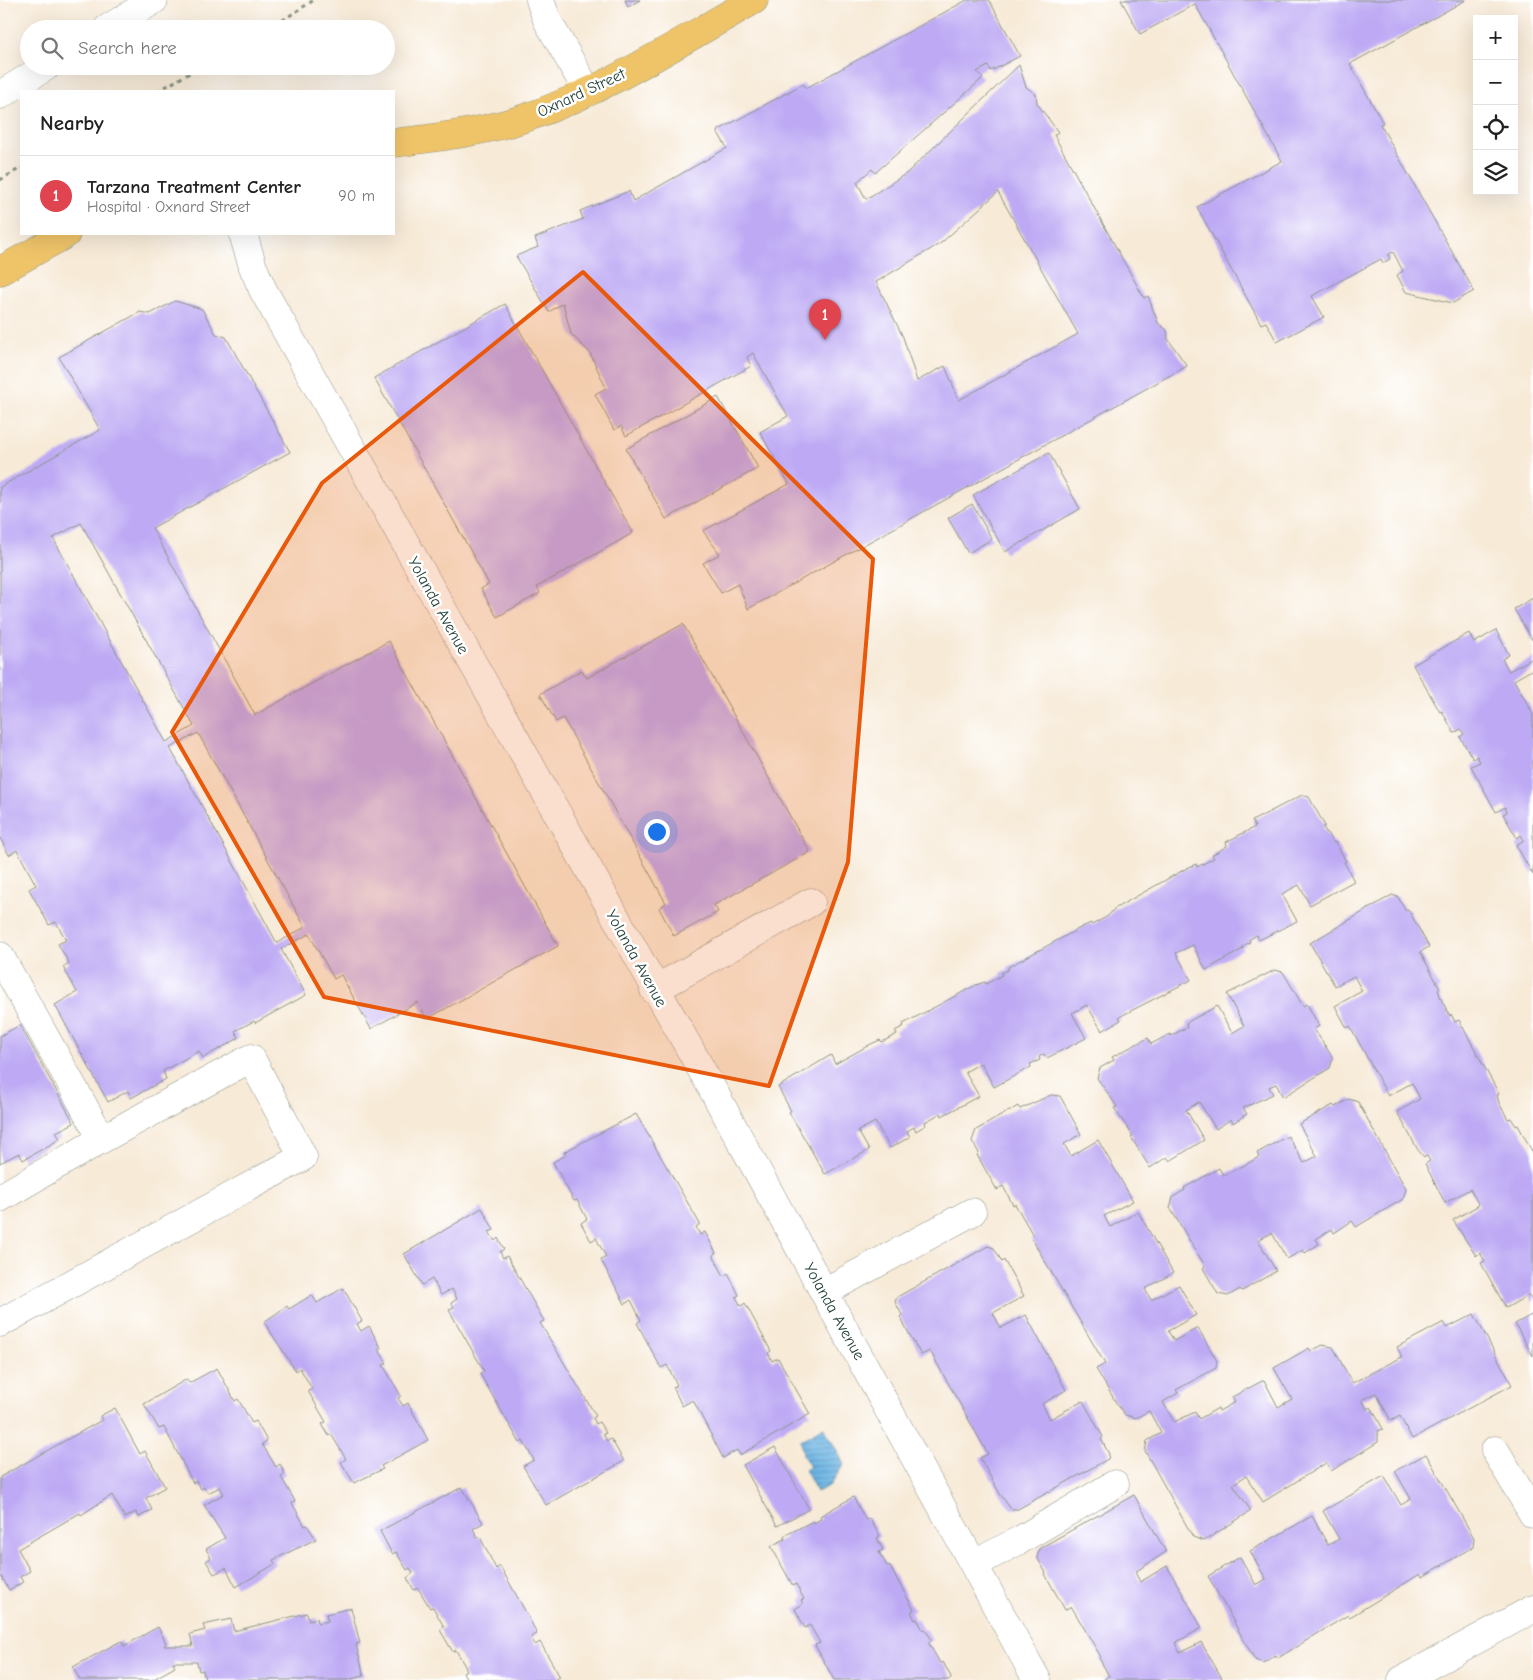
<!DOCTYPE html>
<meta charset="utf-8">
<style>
body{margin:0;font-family:"Comic Neue",sans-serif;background:#f2f2f2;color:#222}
.controls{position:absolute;right:15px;top:15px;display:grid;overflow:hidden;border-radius:0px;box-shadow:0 5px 20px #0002}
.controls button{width:45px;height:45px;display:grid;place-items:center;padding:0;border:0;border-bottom:1px solid #e0e0e0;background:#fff;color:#222;font:25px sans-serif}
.you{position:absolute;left:656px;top:831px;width:18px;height:18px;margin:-12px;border:4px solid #fff;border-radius:50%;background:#1a73e8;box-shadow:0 0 0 8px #1a73e833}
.badge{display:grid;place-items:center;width:32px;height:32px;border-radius:50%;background:#ea580c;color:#fff;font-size:16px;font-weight:700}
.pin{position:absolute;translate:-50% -41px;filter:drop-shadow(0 1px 2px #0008)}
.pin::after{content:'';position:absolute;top:26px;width:18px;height:15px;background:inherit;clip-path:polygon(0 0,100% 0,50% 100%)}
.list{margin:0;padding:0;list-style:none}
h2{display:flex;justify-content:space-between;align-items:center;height:65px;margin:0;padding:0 20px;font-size:21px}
h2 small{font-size:16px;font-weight:400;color:#767676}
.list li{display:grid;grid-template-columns:32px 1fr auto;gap:15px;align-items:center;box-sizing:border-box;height:80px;padding:0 20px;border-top:1px solid #e0e0e0}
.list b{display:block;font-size:19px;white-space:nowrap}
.list p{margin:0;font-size:16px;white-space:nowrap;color:#767676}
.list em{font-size:16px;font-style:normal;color:#767676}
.icon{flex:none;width:28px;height:28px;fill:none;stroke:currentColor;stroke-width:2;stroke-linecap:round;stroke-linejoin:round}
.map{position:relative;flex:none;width:1533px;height:1680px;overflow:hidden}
.search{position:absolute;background:#fff;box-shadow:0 5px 20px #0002;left:20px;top:20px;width:375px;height:55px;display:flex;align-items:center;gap:12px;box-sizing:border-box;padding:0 18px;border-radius:28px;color:#767676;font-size:19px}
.panel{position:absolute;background:#fff;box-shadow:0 5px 20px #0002;left:20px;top:90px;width:375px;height:145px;border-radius:0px}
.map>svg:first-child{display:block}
.water{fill:url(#water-rules);stroke:#46798c}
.building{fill:#beaaf4;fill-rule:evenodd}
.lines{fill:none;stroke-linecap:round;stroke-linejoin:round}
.minor-casing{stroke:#8b9486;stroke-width:29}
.major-casing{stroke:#8b9486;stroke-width:29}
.path{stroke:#8b9486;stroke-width:3;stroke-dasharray:4 4;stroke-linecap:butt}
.minor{stroke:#fff;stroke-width:28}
.major{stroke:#efc469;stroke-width:28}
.marked{fill:#e8590c;fill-opacity:0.2;stroke:#e8590c;stroke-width:4;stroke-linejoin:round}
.labels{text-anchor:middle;stroke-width:5;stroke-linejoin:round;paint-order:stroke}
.street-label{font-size:16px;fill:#1f3d34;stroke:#fff}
</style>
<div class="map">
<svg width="1533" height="1680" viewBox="0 0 1533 1680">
<defs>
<pattern id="water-rules" width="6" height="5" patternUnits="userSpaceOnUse" patternTransform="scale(1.25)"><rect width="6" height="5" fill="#6db5e5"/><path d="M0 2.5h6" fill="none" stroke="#5994ba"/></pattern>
</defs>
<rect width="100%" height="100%" fill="#fff"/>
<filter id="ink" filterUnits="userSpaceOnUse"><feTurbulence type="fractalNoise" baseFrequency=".02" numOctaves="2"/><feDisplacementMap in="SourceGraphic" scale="10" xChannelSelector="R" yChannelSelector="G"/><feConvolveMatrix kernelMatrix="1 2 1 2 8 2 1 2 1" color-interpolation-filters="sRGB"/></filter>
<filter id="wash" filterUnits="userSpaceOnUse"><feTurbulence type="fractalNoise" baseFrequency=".0096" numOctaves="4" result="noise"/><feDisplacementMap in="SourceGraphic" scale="20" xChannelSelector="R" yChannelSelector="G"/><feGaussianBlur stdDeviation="1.12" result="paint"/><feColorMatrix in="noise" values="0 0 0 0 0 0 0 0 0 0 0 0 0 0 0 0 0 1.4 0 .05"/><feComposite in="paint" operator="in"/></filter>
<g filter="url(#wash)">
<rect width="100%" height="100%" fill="#f7ead7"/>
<path class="water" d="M 824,1427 L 844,1464 L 830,1485 L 817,1492 L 805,1470 L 810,1467 L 803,1455 L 801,1440 Z"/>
<g id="blocks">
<g class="building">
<path d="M 625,0 L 640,0 L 628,7 Z"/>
<path d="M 967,0 L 989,0 L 1020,56 L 991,71 L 988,66 L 977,72 L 983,78 L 875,173 L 872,169 L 857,182 L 866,199 L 907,173 L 1019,65 L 1026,87 L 1036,94 L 1037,103 L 1058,132 L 1054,135 L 1144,298 L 1148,296 L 1158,323 L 1167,330 L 1168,339 L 1187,366 L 748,609 L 738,584 L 721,593 L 703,563 L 720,554 L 703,531 L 789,484 L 760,432 L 788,416 L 753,353 L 747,357 L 751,366 L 626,436 L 621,426 L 614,430 L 595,394 L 606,388 L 590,353 L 571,334 L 563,303 L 549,312 L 516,256 L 538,247 L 535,238 L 583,219 L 580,211 L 629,191 L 633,201 L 727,148 L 717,131 L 803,84 L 806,88 ZM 998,192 L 1078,334 L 959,400 L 945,366 L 917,381 L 903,337 L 876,282 L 941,243 Z"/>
<path d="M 1121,0 L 1466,0 L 1350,64 L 1383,123 L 1380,124 L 1474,291 L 1453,303 L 1406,292 L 1397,275 L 1403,271 L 1393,252 L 1388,255 L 1390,259 L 1383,263 L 1381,259 L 1312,296 L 1324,317 L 1277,342 L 1266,322 L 1261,324 L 1197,207 L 1282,161 L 1195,4 L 1140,34 Z"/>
<path d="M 175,301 L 202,309 L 216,334 L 226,337 L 290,452 L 152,528 L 255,715 L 389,641 L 558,946 L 427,1019 L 418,1002 L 371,1029 L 341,975 L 334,979 L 309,934 L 281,949 L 306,995 L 255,1023 L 254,1021 L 235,1031 L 239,1038 L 203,1058 L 199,1051 L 163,1071 L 166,1079 L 131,1098 L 128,1091 L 108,1102 L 55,1005 L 77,992 L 63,967 L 69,963 L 58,944 L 66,940 L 56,922 L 49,925 L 29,889 L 36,885 L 17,850 L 9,855 L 0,838 L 0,487 L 100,430 L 59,357 L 140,312 L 150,314 ZM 81,523 L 194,726 L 166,742 L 53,538 ZM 198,733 L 305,927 L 277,943 L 170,748 Z"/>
<path d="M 505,304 L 633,533 L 537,587 L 540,593 L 497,617 L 481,589 L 489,584 L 374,378 Z"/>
<path d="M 718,397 L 758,468 L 666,519 L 626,449 Z"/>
<path d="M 1049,453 L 1080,509 L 1005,552 L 973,495 Z"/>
<path d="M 972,504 L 992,539 L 968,553 L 948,518 Z"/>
<path d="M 1533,598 L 1533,641 L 1514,609 Z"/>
<path d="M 683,624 L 810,852 L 714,905 L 718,912 L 674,936 L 659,908 L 666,903 L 563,718 L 556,722 L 540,694 L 582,670 L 587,678 Z"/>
<path d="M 1496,630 L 1509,655 L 1502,659 L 1509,671 L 1533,658 L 1533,669 L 1514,680 L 1533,714 L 1533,875 L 1516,845 L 1524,840 L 1521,835 L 1517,838 L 1503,814 L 1507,812 L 1505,807 L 1496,812 L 1471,766 L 1480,762 L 1477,756 L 1473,759 L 1460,737 L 1464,734 L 1461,729 L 1454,733 L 1442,711 L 1440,712 L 1413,665 L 1469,633 L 1474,643 Z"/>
<path d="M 1302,795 L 1309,797 L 1325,826 L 1323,827 L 1326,832 L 1334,843 L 1335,842 L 1346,861 L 1344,862 L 1354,881 L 1310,905 L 1299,885 L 1282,894 L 1297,921 L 1259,940 L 1256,935 L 1249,940 L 1250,942 L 1242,947 L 1243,949 L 1206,970 L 1193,945 L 1176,953 L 1191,980 L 1119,1017 L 1121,1020 L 1102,1031 L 1087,1005 L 1072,1013 L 1086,1038 L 1047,1058 L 1044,1054 L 1039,1057 L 1040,1060 L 1030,1064 L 1031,1067 L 994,1087 L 981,1063 L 965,1072 L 979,1096 L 942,1116 L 941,1113 L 925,1122 L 926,1125 L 916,1131 L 914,1127 L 907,1131 L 910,1137 L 890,1148 L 875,1122 L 858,1131 L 869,1150 L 825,1174 L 789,1112 L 791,1111 L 778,1087 L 831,1055 L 835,1064 L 871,1044 L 880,1040 L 882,1042 L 897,1034 L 895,1031 L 904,1026 L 903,1024 L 976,985 L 985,982 L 986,984 L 1002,975 L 1001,973 L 1009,969 L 1008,967 L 1082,927 L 1091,923 L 1092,925 L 1108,916 L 1114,909 L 1187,868 L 1196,864 L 1197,867 L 1214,858 L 1212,855 L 1227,846 L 1226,842 L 1255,827 L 1252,821 Z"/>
<path d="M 1392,895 L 1398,897 L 1405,910 L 1408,909 L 1429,947 L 1420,952 L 1440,988 L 1438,989 L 1441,999 L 1450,1016 L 1451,1014 L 1455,1022 L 1459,1020 L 1499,1094 L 1497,1095 L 1499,1103 L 1508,1119 L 1511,1118 L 1516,1126 L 1518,1125 L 1533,1153 L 1533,1303 L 1529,1295 L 1506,1308 L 1481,1263 L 1485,1261 L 1480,1253 L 1476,1256 L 1453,1220 L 1479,1205 L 1470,1189 L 1445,1203 L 1425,1164 L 1430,1161 L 1427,1156 L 1424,1157 L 1418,1150 L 1397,1112 L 1420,1099 L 1412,1083 L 1388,1096 L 1350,1026 L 1347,1028 L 1335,1006 L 1362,991 L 1354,976 L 1335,986 L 1310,943 Z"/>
<path d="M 1275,970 L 1283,972 L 1303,1006 L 1307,1004 L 1319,1026 L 1314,1029 L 1333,1058 L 1330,1068 L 1283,1097 L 1276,1084 L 1269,1087 L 1273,1094 L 1243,1108 L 1247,1114 L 1233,1123 L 1231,1119 L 1216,1129 L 1199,1102 L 1186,1110 L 1204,1140 L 1170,1161 L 1167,1157 L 1150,1168 L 1131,1137 L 1133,1136 L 1114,1108 L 1117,1107 L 1114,1102 L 1097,1078 L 1100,1068 L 1114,1060 L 1112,1057 L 1148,1038 L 1151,1044 L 1170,1034 L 1171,1036 L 1187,1027 L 1186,1023 L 1217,1006 L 1232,1033 L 1244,1026 L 1227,994 Z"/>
<path d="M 20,1025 L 74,1123 L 56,1132 L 60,1139 L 23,1160 L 19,1153 L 0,1163 L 0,1036 Z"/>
<path d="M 1051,1095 L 1060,1096 L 1081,1134 L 1064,1144 L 1071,1156 L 1098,1140 L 1133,1201 L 1104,1216 L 1110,1227 L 1138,1212 L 1173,1273 L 1145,1289 L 1151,1300 L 1179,1285 L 1196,1315 L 1168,1331 L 1174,1341 L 1198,1328 L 1217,1361 L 1216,1368 L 1176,1390 L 1178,1393 L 1163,1402 L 1174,1422 L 1195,1412 L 1199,1419 L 1218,1408 L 1219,1411 L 1235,1402 L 1232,1397 L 1264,1380 L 1278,1407 L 1292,1399 L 1274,1368 L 1309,1348 L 1311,1351 L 1323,1345 L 1333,1347 L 1352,1383 L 1402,1357 L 1397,1347 L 1444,1322 L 1447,1328 L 1474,1314 L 1512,1385 L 1412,1439 L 1400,1416 L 1391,1421 L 1376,1393 L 1362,1400 L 1367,1409 L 1371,1407 L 1383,1429 L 1378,1431 L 1378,1442 L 1331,1471 L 1326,1463 L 1263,1502 L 1246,1476 L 1233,1484 L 1251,1511 L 1204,1541 L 1193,1537 L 1145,1451 L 1147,1441 L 1161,1433 L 1149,1411 L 1136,1418 L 1125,1415 L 1117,1404 L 1096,1369 L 1105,1364 L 1032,1239 L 1034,1237 L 1015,1204 L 1013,1205 L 1003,1186 L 997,1190 L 977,1155 L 979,1153 L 972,1141 L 976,1130 L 1018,1106 L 1020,1109 Z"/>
<path d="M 1349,1099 L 1358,1102 L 1406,1189 L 1403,1199 L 1356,1227 L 1352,1221 L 1334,1233 L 1332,1229 L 1316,1239 L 1319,1244 L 1305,1253 L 1303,1250 L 1287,1259 L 1272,1233 L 1258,1240 L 1276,1271 L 1242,1291 L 1240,1289 L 1228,1296 L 1218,1294 L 1203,1268 L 1205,1266 L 1170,1208 L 1173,1197 L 1185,1190 L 1184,1188 L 1219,1168 L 1223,1175 L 1243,1166 L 1259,1157 L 1257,1153 L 1288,1136 L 1304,1163 L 1317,1156 L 1299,1124 L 1333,1105 L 1335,1107 Z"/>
<path d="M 636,1114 L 700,1224 L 696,1227 L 700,1235 L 705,1232 L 716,1253 L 713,1255 L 724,1276 L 728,1273 L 739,1295 L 736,1297 L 741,1306 L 745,1303 L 771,1351 L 768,1353 L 772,1361 L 778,1358 L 810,1414 L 740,1455 L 737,1450 L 723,1458 L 693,1400 L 682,1406 L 673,1387 L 677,1385 L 667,1365 L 661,1368 L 637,1323 L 641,1320 L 631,1300 L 625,1304 L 601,1260 L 606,1257 L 596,1238 L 591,1241 L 581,1223 L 587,1219 L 577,1200 L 574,1201 L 553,1162 L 566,1155 L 564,1152 Z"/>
<path d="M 482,1208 L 494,1230 L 489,1232 L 495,1241 L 498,1238 L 504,1249 L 500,1252 L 503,1258 L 507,1256 L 544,1321 L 540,1323 L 596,1416 L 593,1418 L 596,1424 L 599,1422 L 606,1433 L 603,1434 L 607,1441 L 611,1439 L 624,1461 L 546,1505 L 523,1466 L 534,1460 L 523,1441 L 520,1443 L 480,1374 L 484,1371 L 449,1310 L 454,1307 L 451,1303 L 457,1299 L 452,1289 L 441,1295 L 432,1279 L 422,1285 L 404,1254 Z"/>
<path d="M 988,1246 L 994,1248 L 1002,1262 L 1004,1260 L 1024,1296 L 993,1313 L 1001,1328 L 1026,1315 L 1066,1390 L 1042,1404 L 1050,1419 L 1083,1401 L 1103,1437 L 1101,1439 L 1109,1454 L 1108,1459 L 1018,1509 L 1011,1509 L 1000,1494 L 980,1458 L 988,1454 L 930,1351 L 921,1355 L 900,1317 L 902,1315 L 895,1302 L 897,1297 Z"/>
<path d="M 343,1288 L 362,1321 L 357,1324 L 361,1331 L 369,1326 L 381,1348 L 378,1349 L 387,1363 L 383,1365 L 401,1396 L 398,1398 L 403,1406 L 408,1403 L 428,1440 L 381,1466 L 383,1469 L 354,1483 L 341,1462 L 346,1459 L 331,1434 L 329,1436 L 322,1424 L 326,1422 L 308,1391 L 312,1389 L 300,1368 L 296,1371 L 264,1322 L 287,1306 L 289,1309 L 312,1295 L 317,1303 Z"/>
<path d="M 1533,1314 L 1533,1356 L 1515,1324 Z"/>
<path d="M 217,1368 L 235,1401 L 238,1399 L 252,1423 L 256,1421 L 267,1441 L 262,1444 L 276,1467 L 280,1464 L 285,1474 L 281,1477 L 295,1501 L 292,1503 L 305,1526 L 307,1525 L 316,1539 L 273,1560 L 275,1564 L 236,1587 L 226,1568 L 214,1574 L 206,1561 L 211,1558 L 206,1549 L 225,1538 L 204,1505 L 224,1494 L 220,1487 L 208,1493 L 204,1487 L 201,1489 L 196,1481 L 193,1483 L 164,1427 L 159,1429 L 144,1404 L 187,1379 L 189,1383 Z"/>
<path d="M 115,1408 L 140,1454 L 145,1451 L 165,1487 L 146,1498 L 152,1510 L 139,1517 L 136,1512 L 125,1518 L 112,1495 L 81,1515 L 80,1513 L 18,1549 L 30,1571 L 20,1577 L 23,1582 L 9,1590 L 0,1574 L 0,1477 L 102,1420 L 100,1416 Z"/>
<path d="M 775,1447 L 809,1509 L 777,1526 L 743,1465 Z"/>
<path d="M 1426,1454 L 1474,1538 L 1473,1547 L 1422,1577 L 1420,1574 L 1350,1617 L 1348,1615 L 1278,1658 L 1276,1655 L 1263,1663 L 1255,1660 L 1208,1576 L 1240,1557 L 1256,1585 L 1266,1579 L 1250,1551 L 1312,1516 L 1328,1545 L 1339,1539 L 1323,1511 L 1384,1476 L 1401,1505 L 1411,1499 L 1395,1471 Z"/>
<path d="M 462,1487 L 483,1523 L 473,1529 L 478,1538 L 480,1537 L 496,1569 L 500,1566 L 528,1616 L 537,1634 L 531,1637 L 535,1645 L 540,1642 L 560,1677 L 554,1680 L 467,1680 L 463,1672 L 467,1670 L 456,1650 L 453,1652 L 440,1630 L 444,1627 L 433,1607 L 430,1608 L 418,1588 L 414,1590 L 407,1578 L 413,1573 L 410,1568 L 407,1570 L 396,1552 L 392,1554 L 380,1531 Z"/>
<path d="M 1134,1495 L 1166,1552 L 1135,1572 L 1140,1582 L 1167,1566 L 1202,1628 L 1175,1643 L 1180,1653 L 1201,1642 L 1223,1680 L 1103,1680 L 1109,1676 L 1099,1658 L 1101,1657 L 1071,1606 L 1065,1610 L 1045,1574 L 1046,1573 L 1037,1557 L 1040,1548 Z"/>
<path d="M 853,1497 L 866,1520 L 869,1518 L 880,1536 L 877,1538 L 883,1550 L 879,1552 L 887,1566 L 889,1565 L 914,1610 L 911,1612 L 915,1620 L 917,1619 L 923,1630 L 925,1629 L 932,1640 L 928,1642 L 940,1663 L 943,1662 L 951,1677 L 950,1680 L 834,1680 L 815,1645 L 820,1643 L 810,1625 L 805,1628 L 795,1609 L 803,1604 L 801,1600 L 804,1599 L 796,1584 L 793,1586 L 771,1546 L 785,1539 L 784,1536 L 813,1521 L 814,1523 L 821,1519 L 820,1516 Z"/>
<path d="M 351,1608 L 360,1643 L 356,1644 L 364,1676 L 346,1680 L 205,1680 L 203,1670 L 199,1671 L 197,1662 L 173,1662 L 175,1667 L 152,1680 L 80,1680 L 73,1667 L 121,1641 L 124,1646 L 158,1627 L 166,1643 L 164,1646 L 193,1646 L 190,1634 L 205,1630 L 203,1625 L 231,1619 L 234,1631 L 307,1613 L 309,1620 L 317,1618 L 318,1623 L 328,1621 L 326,1614 Z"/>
</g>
</g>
</g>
<g filter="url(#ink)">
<use href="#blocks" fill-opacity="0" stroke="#8b9486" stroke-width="1"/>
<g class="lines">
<defs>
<g id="minor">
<path d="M 540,0 L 547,20 L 588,92"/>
<path d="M 107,29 L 154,0"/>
<path d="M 0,95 L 47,66"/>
<path d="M 243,234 L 253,267 L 263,290 L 709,1083 L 1037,1680"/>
<path d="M 0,956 L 102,1139 L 0,1198"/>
<path d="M 654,990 L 811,902"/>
<path d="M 824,1292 L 972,1212"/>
<path d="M 0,1323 L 303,1157 L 251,1058 L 102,1139"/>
<path d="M 1495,1450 L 1533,1514"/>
<path d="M 974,1564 L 1020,1540 L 1115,1484"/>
<path d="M 1402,1680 L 1533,1609"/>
</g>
<g id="major">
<path d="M 394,143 C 439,137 485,132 528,117 C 608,89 681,41 754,0"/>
<path d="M 0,271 L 66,234"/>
</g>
</defs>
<use href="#minor" class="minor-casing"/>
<use href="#major" class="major-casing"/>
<g class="path">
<path d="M 269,29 L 314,0"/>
<path d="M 158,91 L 202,66"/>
<path d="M 0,180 L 21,168"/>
</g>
<use href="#minor" class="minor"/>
<use href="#major" class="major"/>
</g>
</g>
<path class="marked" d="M 583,272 L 873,559 L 848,862 L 769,1086 L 324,997 L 172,732 L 322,483 Z"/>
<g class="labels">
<g class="street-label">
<text transform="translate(581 92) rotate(-25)" y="6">Oxnard Street</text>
<text transform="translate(439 605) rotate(61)" y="6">Yolanda Avenue</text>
<text transform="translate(637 958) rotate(61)" y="6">Yolanda Avenue</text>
<text transform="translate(835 1311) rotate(61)" y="6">Yolanda Avenue</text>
</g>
</g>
</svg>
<div class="controls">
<button>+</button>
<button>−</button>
<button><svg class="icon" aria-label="locate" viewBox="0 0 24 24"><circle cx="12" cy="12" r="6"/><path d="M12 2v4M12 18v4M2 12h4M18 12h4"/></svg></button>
<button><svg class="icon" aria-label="layers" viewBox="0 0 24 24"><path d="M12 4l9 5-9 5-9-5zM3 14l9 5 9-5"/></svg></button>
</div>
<div class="you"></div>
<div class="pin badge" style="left:825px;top:340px;background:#e0444e">1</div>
<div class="search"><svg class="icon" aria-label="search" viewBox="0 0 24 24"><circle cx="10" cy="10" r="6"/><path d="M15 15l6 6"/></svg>Search here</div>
<section class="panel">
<h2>Nearby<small></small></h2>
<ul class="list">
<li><span class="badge" style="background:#e0444e">1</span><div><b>Tarzana Treatment Center</b><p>Hospital · Oxnard Street</p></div><em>90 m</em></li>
</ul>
</section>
</div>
